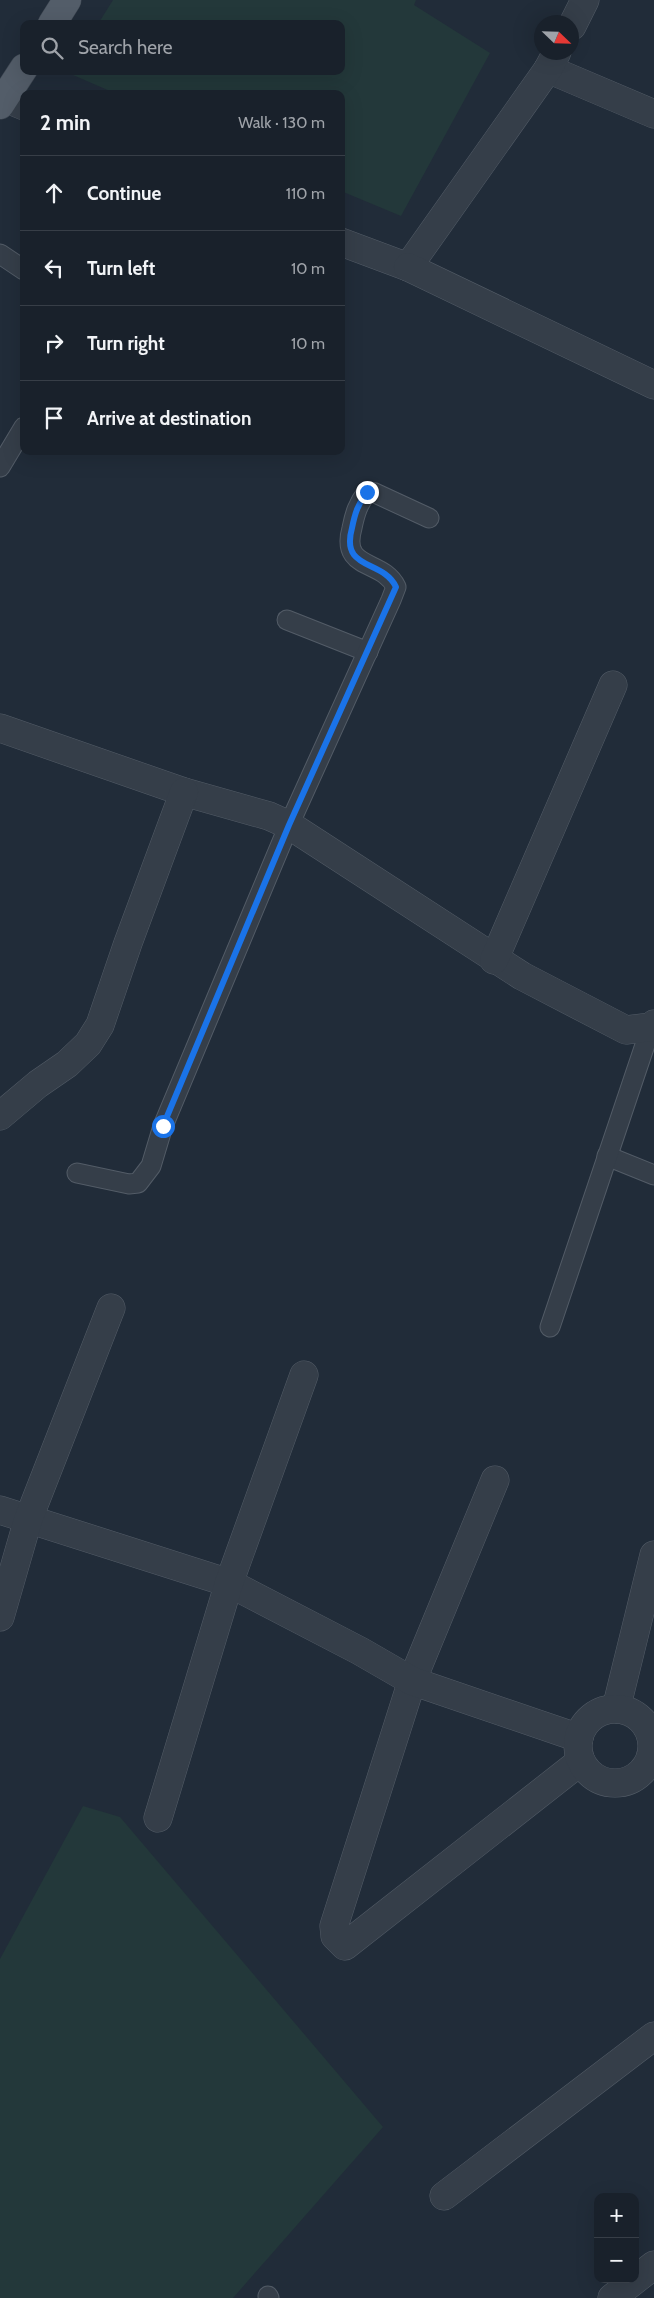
<!DOCTYPE html>
<meta charset="utf-8">
<style>
body{margin:0;font-family:Cabin,sans-serif;background:#262e37;color:#f1f3f6}
.controls{position:absolute;right:15px;bottom:15px;display:grid;overflow:hidden;border-radius:10px;box-shadow:0 5px 20px #0002}
.controls button{width:45px;height:45px;display:grid;place-items:center;padding:0;border:0;border-bottom:1px solid #373e47;background:#19212b;color:#f1f3f6;font:25px sans-serif}
.compass{position:absolute;left:534px;top:15px;width:45px;height:45px;border-radius:50%;background:#19212b;box-shadow:0 5px 20px #0002;rotate:113deg}
.stop{position:absolute;width:15px;height:15px;margin:-11px;border:4px solid #1a73e8;border-radius:50%;background:#fff}
.stop.end{background:#1a73e8;border-color:#fff;box-shadow:0 1px 5px #0008}
.list{margin:0;padding:0;list-style:none}
h2{display:flex;justify-content:space-between;align-items:center;height:65px;margin:0;padding:0 20px;font-size:21px}
h2 small{font-size:16px;font-weight:400;color:#9fa3a9}
.list li{display:grid;grid-template-columns:32px 1fr auto;gap:15px;align-items:center;box-sizing:border-box;height:75px;padding:0 20px;border-top:1px solid #373e47}
.list b{display:block;font-size:19px;white-space:nowrap}
.list em{font-size:16px;font-style:normal;color:#9fa3a9}
.icon{flex:none;width:28px;height:28px;fill:none;stroke:currentColor;stroke-width:2;stroke-linecap:round;stroke-linejoin:round}
.map{position:relative;flex:none;width:654px;height:2298px;overflow:hidden}
.search{position:absolute;background:#19212b;box-shadow:0 5px 20px #0002;left:20px;top:20px;width:325px;height:55px;display:flex;align-items:center;gap:12px;box-sizing:border-box;padding:0 18px;border-radius:10px;color:#9fa3a9;font-size:19px}
.panel{position:absolute;background:#19212b;box-shadow:0 5px 20px #0002;left:20px;top:90px;width:325px;height:365px;border-radius:10px}
.map>svg:first-child{display:block}
.green{fill:#23383a}
.lines{fill:none;stroke-linecap:round;stroke-linejoin:round}
.lane-casing{stroke:#535c67;stroke-width:21}
.street-casing{stroke:#535c67;stroke-width:29}
.primary-casing{stroke:#3e4752;stroke-width:29}
.lane{stroke:#353e49;stroke-width:19}
.street{stroke:#353e49;stroke-width:28}
.primary{stroke:#535d69;stroke-width:28}
.route{stroke:#1a73e8;stroke-width:6}
</style>
<div class="map">
<svg width="654" height="2298" viewBox="0 0 654 2298">
<rect width="100%" height="100%" fill="#212c39"/>
<g class="green">
<path d="M 113,0 L 416,0 L 414,5 L 490,53 L 401,216 L 341,191 L 341,94 L 117,94 L 66,72 L 341,71 L 341,24 L 98,24 Z"/>
<path d="M 83,1806 L 120,1817 L 383,2127 L 233,2298 L 0,2298 L 0,1959 Z"/>
</g>
<g class="lines">
<defs>
<g id="lane">
<path d="M 0,254 L 24,270"/>
<path d="M 0,467 L 24,427"/>
<path d="M 287,620 L 368,652"/>
<path d="M 607,1156 L 654,1175"/>
<path d="M 77,1173 L 129,1184 L 138,1183 L 151,1166 L 163,1126 L 289,825 L 391,600 L 396,587 C 383,559 340,571 352,528 C 355,513 358,504 367,492 L 375,493 L 429,518"/>
<path d="M 550,1327 L 651,1027"/>
<path d="M 268,2296 L 269,2298"/>
</g>
<g id="street">
<path d="M 572,26 L 585,0"/>
<path d="M 548,69 L 654,114"/>
<path d="M 5,98 L 24,106"/>
<path d="M 341,242 L 408,267 L 548,69 L 557,52"/>
<path d="M 408,267 L 654,385"/>
<path d="M 0,728 L 184,792 L 269,816 L 289,825 L 522,976 L 626,1030 L 651,1027 L 654,1024"/>
<path d="M 494,960 L 613,685"/>
<path d="M 0,1116 L 38,1084 L 67,1064 L 88,1044 L 100,1025 L 128,943 L 184,792"/>
<path d="M 495,1480 L 412,1681 L 334,1926 L 335,1936 L 345,1946 L 581,1761"/>
<path d="M 0,1510 L 229,1583 L 360,1651 L 412,1681 L 579,1738"/>
<path d="M 0,1617 L 28,1520 L 111,1308"/>
<path d="M 616,1709 L 654,1555"/>
<circle cx="615" cy="1746" r="37"/>
<path d="M 158,1818 L 229,1583 L 304,1375"/>
<path d="M 444,2196 L 654,2036"/>
<path d="M 612,2298 L 654,2265"/>
</g>
<g id="primary">
<path d="M 52,24 L 67,0"/>
<path d="M 0,105 L 24,68"/>
</g>
</defs>
<use href="#lane" class="lane-casing"/>
<use href="#street" class="street-casing"/>
<use href="#primary" class="primary-casing"/>
<use href="#lane" class="lane"/>
<use href="#street" class="street"/>
<use href="#primary" class="primary"/>
</g>
<g class="lines">
<path class="route" d="M 163,1126 L 289,825 L 396,587 C 383,559 340,571 352,528 C 355,513 358,504 367,492"/>
</g>
</svg>
<div class="controls">
<button>+</button>
<button>−</button>
</div>
<svg class="compass" viewBox="-18 -18 36 36"><path d="M0-13l5 13h-10z" fill="#e53935"/><path d="M0 13l5-13h-10z" fill="#9fa3a9"/></svg>
<div class="stop" style="left:163px;top:1126px"></div>
<div class="stop end" style="left:367px;top:492px"></div>
<div class="search"><svg class="icon" aria-label="search" viewBox="0 0 24 24"><circle cx="10" cy="10" r="6"/><path d="M15 15l6 6"/></svg>Search here</div>
<section class="panel">
<h2>2 min<small>Walk · 130 m</small></h2>
<ul class="list">
<li><svg class="icon" aria-label="ahead" viewBox="0 0 24 24"><path d="M12 20V5M6 11l6-6 6 6"/></svg><div><b>Continue</b></div><em>110 m</em></li>
<li><svg class="icon" aria-label="left" viewBox="0 0 24 24"><path d="M17 20v-9H6M10 6l-5 5 5 5"/></svg><div><b>Turn left</b></div><em>10 m</em></li>
<li><svg class="icon" aria-label="right" viewBox="0 0 24 24"><path d="M7 20v-9h11M14 6l5 5-5 5"/></svg><div><b>Turn right</b></div><em>10 m</em></li>
<li><svg class="icon" aria-label="arrive" viewBox="0 0 24 24"><path d="M6 21V4h12l-3 4 3 4H6"/></svg><div><b>Arrive at destination</b></div></li>
</ul>
</section>
</div>
